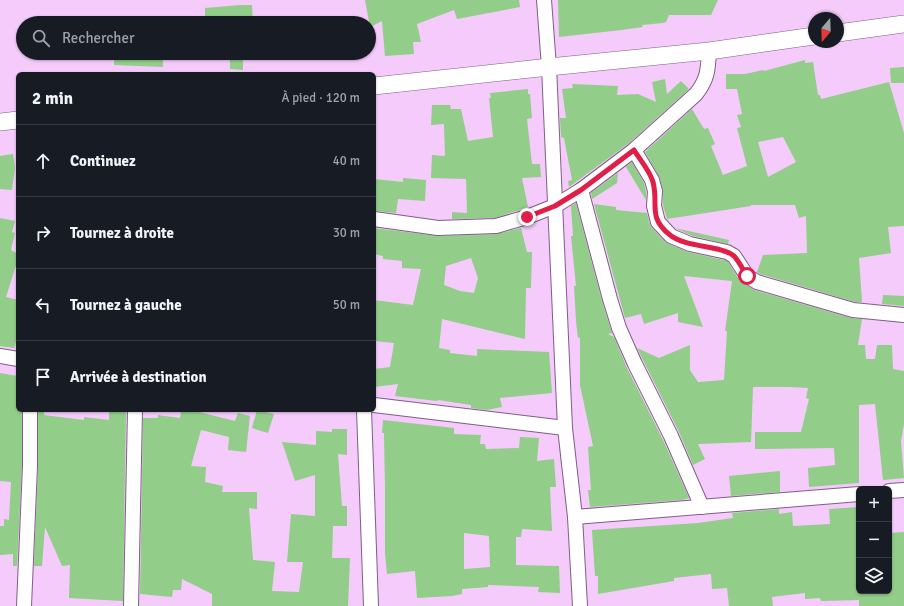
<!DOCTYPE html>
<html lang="fr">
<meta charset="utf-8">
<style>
body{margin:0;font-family:Signika,sans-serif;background:#242831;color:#f1f3f6}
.controls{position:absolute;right:12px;bottom:12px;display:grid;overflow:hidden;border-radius:6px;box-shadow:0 1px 3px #0004}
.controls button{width:36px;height:36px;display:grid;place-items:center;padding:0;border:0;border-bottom:1px solid #363941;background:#171b24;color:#f1f3f6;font:20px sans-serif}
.compass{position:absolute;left:808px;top:12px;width:36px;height:36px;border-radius:50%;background:#171b24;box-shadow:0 1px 3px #0004;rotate:199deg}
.stop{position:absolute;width:12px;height:12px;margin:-9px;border:3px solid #e11d48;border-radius:50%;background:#fff}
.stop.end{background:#e11d48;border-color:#fff;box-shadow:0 1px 4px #0008}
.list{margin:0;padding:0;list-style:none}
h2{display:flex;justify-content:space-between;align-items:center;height:52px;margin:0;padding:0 16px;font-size:17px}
h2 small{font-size:13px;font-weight:400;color:#9ea1a6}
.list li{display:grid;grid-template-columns:26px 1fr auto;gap:12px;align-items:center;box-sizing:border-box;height:72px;padding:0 16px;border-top:1px solid #363941}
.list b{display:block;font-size:15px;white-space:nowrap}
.list em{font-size:13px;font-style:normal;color:#9ea1a6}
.icon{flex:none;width:22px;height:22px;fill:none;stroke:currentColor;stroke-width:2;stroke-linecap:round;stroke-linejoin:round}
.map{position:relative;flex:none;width:904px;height:606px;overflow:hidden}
.search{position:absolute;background:#171b24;box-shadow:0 1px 3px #0004;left:16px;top:16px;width:360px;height:44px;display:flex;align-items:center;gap:10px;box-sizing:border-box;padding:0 14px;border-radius:22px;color:#9ea1a6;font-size:15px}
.panel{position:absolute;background:#171b24;box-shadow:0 1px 3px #0004;left:16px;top:72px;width:360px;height:340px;border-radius:6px}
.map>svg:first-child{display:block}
.building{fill:#92cd89;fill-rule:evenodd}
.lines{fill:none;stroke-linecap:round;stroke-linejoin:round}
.minor-casing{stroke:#815d87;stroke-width:16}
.tertiary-casing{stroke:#815d87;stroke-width:18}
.minor{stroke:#fff;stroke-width:14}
.tertiary{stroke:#fff;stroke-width:17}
.route{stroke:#e11d48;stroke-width:5}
</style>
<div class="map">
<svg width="904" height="606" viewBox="0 0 904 606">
<rect width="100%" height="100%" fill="#f4cbfb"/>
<g class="building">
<path d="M 365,0 L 519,0 L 520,7 L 457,19 L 454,10 L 417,24 L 421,42 L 413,42 L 414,54 L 385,56 L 382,21 L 370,27 Z"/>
<path d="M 558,0 L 718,0 L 711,15 L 669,15 L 666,22 L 663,23 L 642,25 L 643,27 L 621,30 L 559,37 Z"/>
<path d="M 240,5 L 252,5 L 253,23 L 205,23 L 205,8 Z"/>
<path d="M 114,53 L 163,53 L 163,67 L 114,65 Z"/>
<path d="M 230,53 L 243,53 L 243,70 L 230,69 Z"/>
<path d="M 805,60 L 805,63 L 813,62 L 818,95 L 820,95 L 821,99 L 889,82 L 904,133 L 904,226 L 888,227 L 891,253 L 859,258 L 862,302 L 855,302 L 760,274 L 757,272 L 763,255 L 807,253 L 806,216 L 799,218 L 795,205 L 751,205 L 751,206 L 667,219 L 663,205 L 663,191 L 660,178 L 645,152 L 692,109 L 704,129 L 708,128 L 715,144 L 711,146 L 723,175 L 747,166 L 737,128 L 741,127 L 737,115 L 742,114 L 737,89 L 726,89 L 726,74 L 745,74 L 763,70 L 764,71 ZM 783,137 L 796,162 L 768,177 L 758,142 Z"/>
<path d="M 904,67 L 904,83 L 891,83 L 890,68 Z"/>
<path d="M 665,79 L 667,94 L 681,81 L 689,89 L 629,143 L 569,187 L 568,181 L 572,180 L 564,138 L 561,137 L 560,118 L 566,118 L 562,89 L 573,88 L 572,84 L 618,86 L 617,95 L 638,94 L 656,102 L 652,82 Z"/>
<path d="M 528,89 L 528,94 L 530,94 L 532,118 L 527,119 L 532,164 L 540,164 L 541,177 L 522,178 L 528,207 L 495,218 L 452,219 L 452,212 L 467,213 L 466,179 L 431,178 L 432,155 L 445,156 L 444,124 L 431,125 L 432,105 L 450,105 L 451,109 L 461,109 L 468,141 L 493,137 L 489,98 L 491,98 L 490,93 Z"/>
<path d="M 13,154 L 15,168 L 12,190 L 0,189 L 0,156 Z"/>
<path d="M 632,162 L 644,183 L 646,192 L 646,200 L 626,167 Z"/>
<path d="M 618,173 L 617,183 L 592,199 L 591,193 Z"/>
<path d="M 403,178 L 426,180 L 425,201 L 398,199 L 396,213 L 374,211 L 374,179 L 403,182 Z"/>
<path d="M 576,203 L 602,301 L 612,333 L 608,334 L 614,337 L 627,368 L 663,440 L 689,498 L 682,500 L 590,507 L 588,490 L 591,490 L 588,447 L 593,446 L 580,385 L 580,337 L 578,338 L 576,321 L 574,286 L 576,286 L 571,236 L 573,236 L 571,206 Z"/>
<path d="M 594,204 L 616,207 L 616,210 L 647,213 L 649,221 L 648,222 L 649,222 L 652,228 L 665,242 L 688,252 L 724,260 L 728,262 L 740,281 L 754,290 L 851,318 L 862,319 L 858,345 L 865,345 L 866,359 L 875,359 L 877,345 L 892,345 L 893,369 L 904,371 L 904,424 L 901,441 L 904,478 L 883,480 L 875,404 L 859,405 L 859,483 L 809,487 L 808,468 L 835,465 L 834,448 L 755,449 L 755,432 L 801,432 L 809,399 L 806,398 L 808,388 L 789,387 L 753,387 L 751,442 L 698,444 L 705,459 L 693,465 L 679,432 L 637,348 L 659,358 L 690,345 L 690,370 L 698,382 L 724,380 L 727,331 L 725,331 L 732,281 L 684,276 L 703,327 L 678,322 L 678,313 L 644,324 L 641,314 L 625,318 Z"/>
<path d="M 0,218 L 15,221 L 12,232 L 15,233 L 11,250 L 18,254 L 18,259 L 6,297 L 18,300 L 18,335 L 14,348 L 0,346 Z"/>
<path d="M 374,228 L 438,236 L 496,234 L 521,228 L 527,252 L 532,252 L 531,288 L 526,288 L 525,339 L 442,319 L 439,348 L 450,350 L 450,353 L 477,356 L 477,349 L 549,352 L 552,393 L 500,398 L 502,407 L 487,410 L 471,408 L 471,405 L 438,400 L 437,401 L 395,396 L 398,384 L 374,387 L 374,369 L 390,367 L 394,343 L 374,341 L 374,300 L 413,305 L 421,269 L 402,268 L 402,261 L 383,259 L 383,256 L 374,254 ZM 471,258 L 478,278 L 474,293 L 460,291 L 444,285 L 446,266 Z"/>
<path d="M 675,228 L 729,240 L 728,244 L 693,236 Z"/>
<path d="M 883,295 L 904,296 L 904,306 L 882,304 Z"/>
<path d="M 0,373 L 18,376 L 18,410 L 22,410 L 22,466 L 17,566 L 13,566 L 13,554 L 0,555 L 0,526 L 4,526 L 4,519 L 9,520 L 11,482 L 0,481 Z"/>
<path d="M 38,410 L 44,410 L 44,415 L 84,420 L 84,417 L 109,420 L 109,410 L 126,410 L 123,601 L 69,598 L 70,565 L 62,566 L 45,527 L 42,566 L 34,566 L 38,466 Z"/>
<path d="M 181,410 L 199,410 L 199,412 L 235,421 L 238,413 L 250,416 L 246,452 L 228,450 L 229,437 L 201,430 L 191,466 L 206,467 L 205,482 L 223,486 L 222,492 L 257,492 L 257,509 L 249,508 L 253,560 L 275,562 L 272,591 L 299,592 L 303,562 L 287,562 L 291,514 L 315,516 L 315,475 L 295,481 L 282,442 L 316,445 L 316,431 L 332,432 L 332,429 L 347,429 L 347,455 L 338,454 L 342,506 L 347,506 L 347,526 L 333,526 L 332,558 L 350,558 L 348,606 L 212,606 L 212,594 L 182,579 L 181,590 L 173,590 L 172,597 L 140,594 L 143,418 L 158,418 L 158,415 L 180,418 Z"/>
<path d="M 257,410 L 274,414 L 268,433 L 252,428 Z"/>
<path d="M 383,420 L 454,428 L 454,434 L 481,435 L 480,444 L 485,444 L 486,449 L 519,448 L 520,437 L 539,438 L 537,461 L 554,459 L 556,487 L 550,487 L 552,531 L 522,529 L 521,537 L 516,537 L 516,565 L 559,566 L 560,593 L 538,592 L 539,587 L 488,585 L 488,587 L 462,589 L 462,594 L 452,596 L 417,598 L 415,571 L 387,574 L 385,553 L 385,488 L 384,433 L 382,433 ZM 464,533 L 489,536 L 490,567 L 464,569 Z"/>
<path d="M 780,471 L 780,492 L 731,496 L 729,476 Z"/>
<path d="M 859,507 L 859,591 L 889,591 L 889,533 L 904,532 L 904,606 L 859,606 L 859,592 L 859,600 L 821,601 L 820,598 L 805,599 L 805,593 L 772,597 L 773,606 L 729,606 L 727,588 L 712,589 L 711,574 L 674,578 L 674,581 L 598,594 L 598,576 L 595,576 L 592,530 L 698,523 L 733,518 L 732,513 L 779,509 L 779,514 L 792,512 L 793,526 L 830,524 L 829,509 Z"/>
</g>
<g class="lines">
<defs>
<g id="minor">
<path d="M 544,0 L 549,67 L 565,428 L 575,517 L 580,606"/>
<path d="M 634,150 L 652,180 L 655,191 L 654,206 L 658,222 L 671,236 L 690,244 L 727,252 L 734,256 L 747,276 L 757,282 L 853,310 L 904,315"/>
<path d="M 581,190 L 610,299 L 619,328 L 635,364 L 671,436 L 702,507"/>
<path d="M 374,219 L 438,228 L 496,226 L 527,217 L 555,206 L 581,190 L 634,150 L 696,94 C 708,79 708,69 709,51"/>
<path d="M 0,356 L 18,359"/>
<path d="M 374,405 L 565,428"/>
<path d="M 364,410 L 371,606"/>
<path d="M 889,491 L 904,490"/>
<path d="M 575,517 L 859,494"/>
<path d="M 24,606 L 30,466 L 30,410"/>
<path d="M 131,606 L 135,410"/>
</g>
<g id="tertiary">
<path d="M 838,33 L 904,24"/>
<path d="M 374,86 L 549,67 L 709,51 L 814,36"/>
<path d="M 0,122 L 18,120"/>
</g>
</defs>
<use href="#minor" class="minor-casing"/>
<use href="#tertiary" class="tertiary-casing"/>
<use href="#minor" class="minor"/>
<use href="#tertiary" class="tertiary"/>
</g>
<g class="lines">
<path class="route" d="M 527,217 L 555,206 L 581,190 L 634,150 C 640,160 650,171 653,182 C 659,204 647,217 670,235 C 686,248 721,245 734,256 C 739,261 743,270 747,276"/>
</g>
</svg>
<div class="controls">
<button>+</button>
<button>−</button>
<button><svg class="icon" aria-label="layers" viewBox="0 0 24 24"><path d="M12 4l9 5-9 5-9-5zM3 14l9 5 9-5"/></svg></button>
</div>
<svg class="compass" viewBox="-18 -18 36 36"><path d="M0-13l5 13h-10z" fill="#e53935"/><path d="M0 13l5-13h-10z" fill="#9ea1a6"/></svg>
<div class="stop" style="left:747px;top:276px"></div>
<div class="stop end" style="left:527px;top:217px"></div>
<div class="search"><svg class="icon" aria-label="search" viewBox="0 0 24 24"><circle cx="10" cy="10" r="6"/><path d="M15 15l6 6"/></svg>Rechercher</div>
<section class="panel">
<h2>2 min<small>À pied · 120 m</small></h2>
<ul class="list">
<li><svg class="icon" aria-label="ahead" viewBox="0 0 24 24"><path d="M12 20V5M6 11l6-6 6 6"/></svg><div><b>Continuez</b></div><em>40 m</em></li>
<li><svg class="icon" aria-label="right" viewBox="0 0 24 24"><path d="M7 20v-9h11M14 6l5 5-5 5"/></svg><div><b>Tournez à droite</b></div><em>30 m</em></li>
<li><svg class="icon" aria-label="left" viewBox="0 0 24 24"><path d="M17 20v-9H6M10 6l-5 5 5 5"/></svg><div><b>Tournez à gauche</b></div><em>50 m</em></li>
<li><svg class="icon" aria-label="arrive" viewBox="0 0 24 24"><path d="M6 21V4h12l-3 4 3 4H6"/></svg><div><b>Arrivée à destination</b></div></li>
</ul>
</section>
</div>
